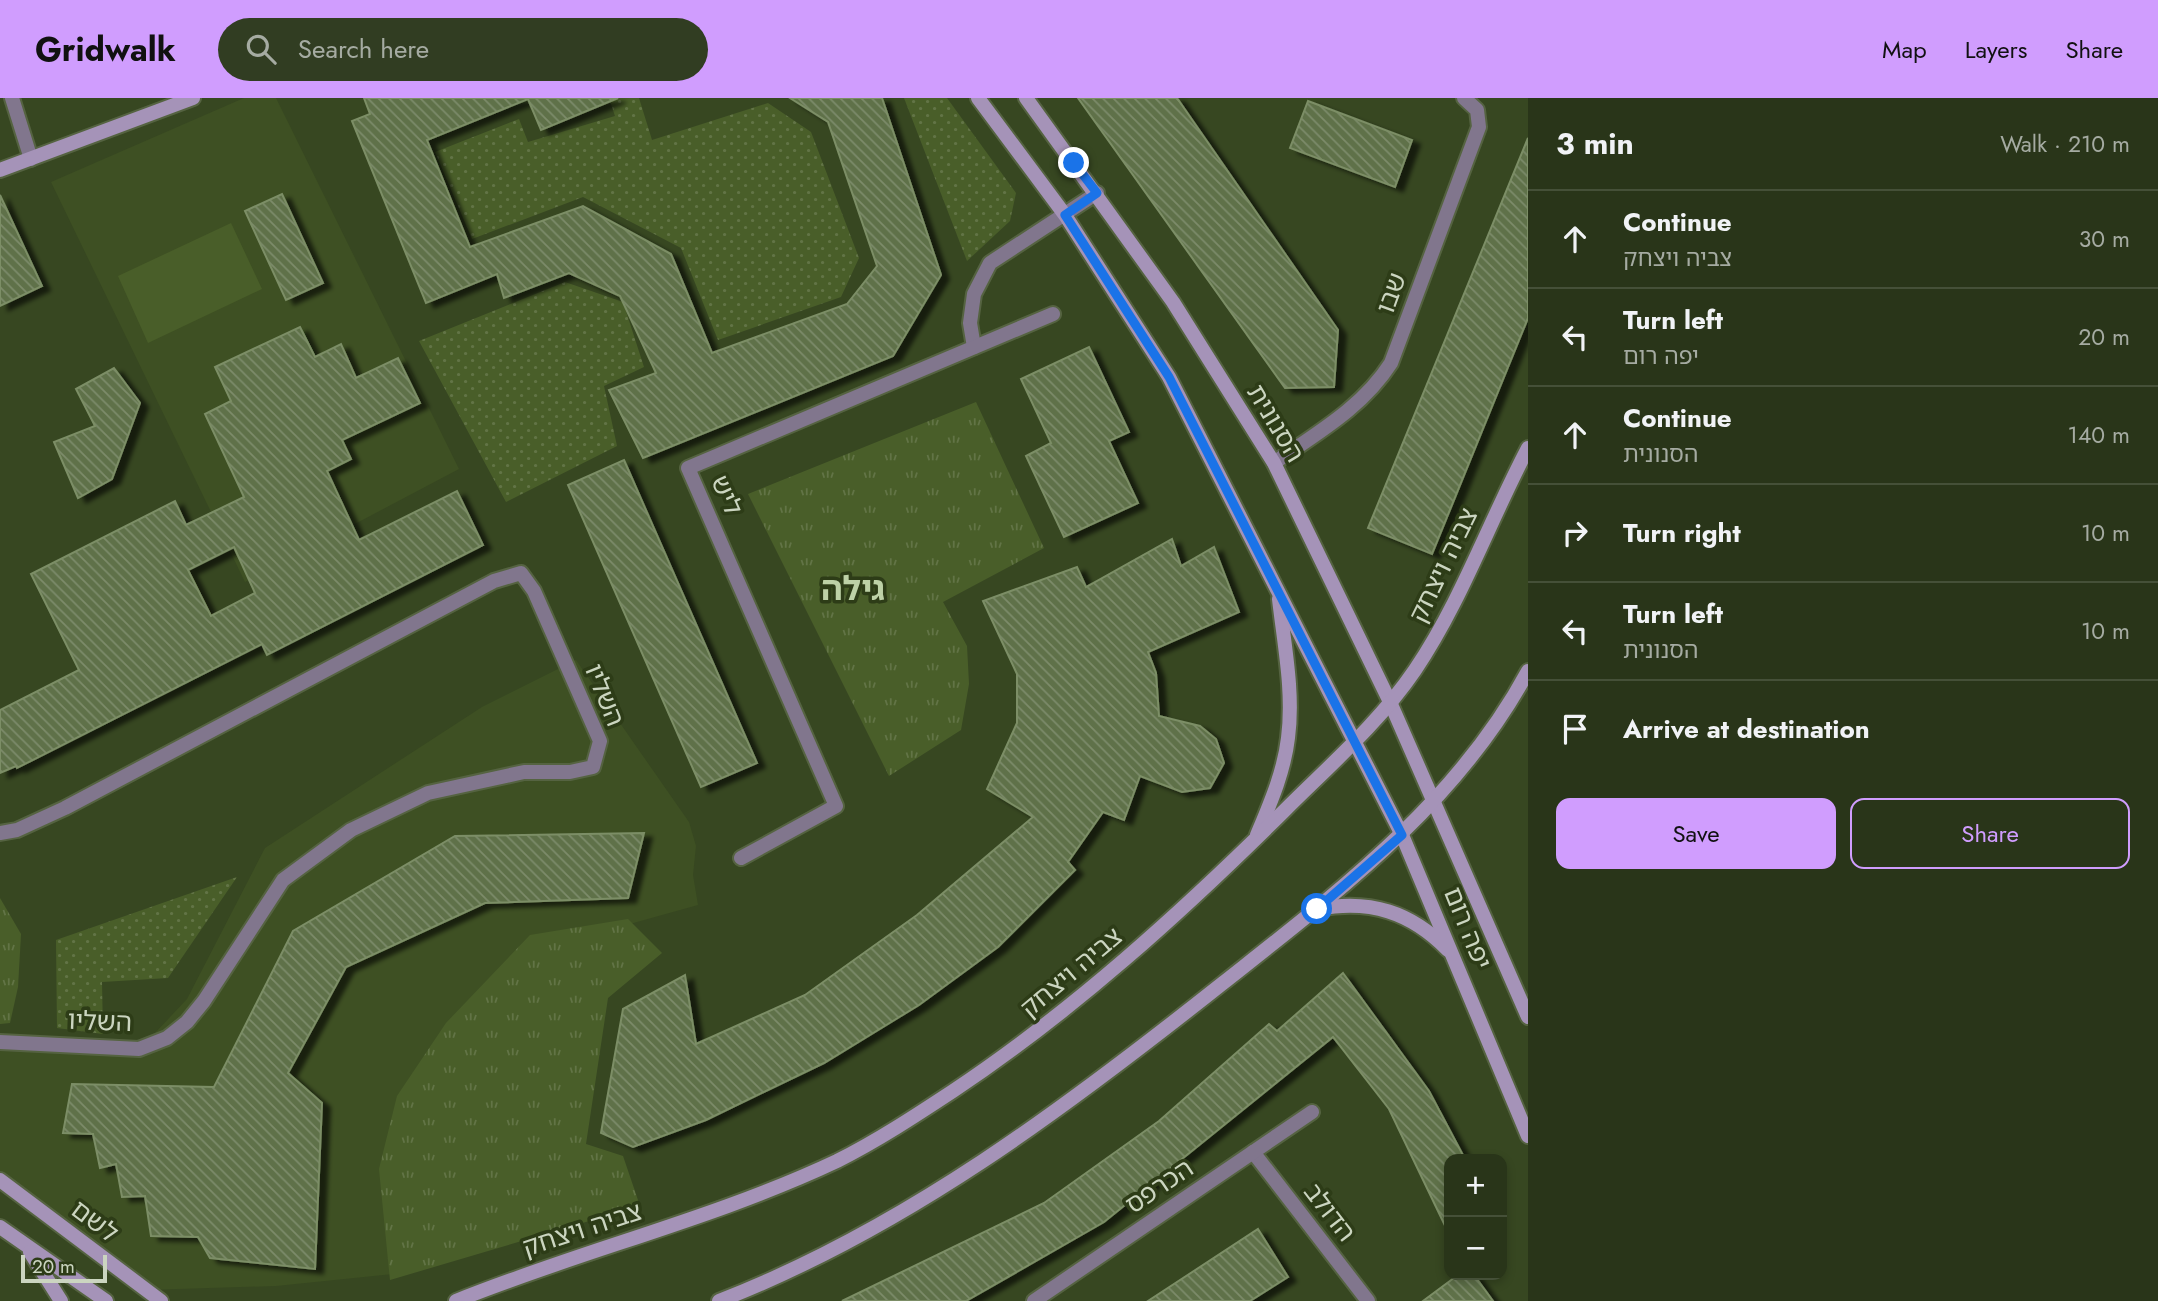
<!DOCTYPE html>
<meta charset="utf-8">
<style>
body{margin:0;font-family:Jost,"Noto Sans Hebrew",sans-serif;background:#313d22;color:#f1f3f6}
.controls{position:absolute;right:21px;bottom:21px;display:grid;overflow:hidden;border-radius:14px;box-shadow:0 4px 10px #0003}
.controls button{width:63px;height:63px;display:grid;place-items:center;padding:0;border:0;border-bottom:2px solid #455038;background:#293519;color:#f1f3f6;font:35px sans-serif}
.scale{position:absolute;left:21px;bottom:18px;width:86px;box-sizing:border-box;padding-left:7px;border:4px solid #cbd5c0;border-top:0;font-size:19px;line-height:24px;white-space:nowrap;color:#cbd5c0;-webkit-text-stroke:5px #2d3c17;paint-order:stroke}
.stop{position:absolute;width:21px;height:21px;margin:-16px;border:5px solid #1a73e8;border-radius:50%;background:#fff}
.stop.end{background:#1a73e8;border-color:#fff;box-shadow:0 2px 7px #0008}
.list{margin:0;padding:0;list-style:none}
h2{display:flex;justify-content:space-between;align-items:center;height:91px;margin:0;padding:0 28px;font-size:30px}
h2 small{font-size:23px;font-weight:400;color:#a5aba2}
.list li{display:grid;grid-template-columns:46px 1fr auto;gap:21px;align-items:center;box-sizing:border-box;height:98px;padding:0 28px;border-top:2px solid #455038}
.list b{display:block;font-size:26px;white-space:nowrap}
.list p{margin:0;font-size:23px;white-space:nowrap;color:#a5aba2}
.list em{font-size:23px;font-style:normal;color:#a5aba2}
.actions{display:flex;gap:14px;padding:21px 28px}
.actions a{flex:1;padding:16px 0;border:2px solid #d09dfe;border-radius:14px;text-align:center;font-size:24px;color:#d09dfe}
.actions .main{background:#d09dfe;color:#111}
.icon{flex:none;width:38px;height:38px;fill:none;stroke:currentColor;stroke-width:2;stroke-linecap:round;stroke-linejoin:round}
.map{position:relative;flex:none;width:1528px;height:1203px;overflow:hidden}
header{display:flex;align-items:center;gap:42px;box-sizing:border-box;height:98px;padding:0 35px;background:#d09dfe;color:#111}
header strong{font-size:33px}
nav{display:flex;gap:38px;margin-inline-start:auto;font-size:24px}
.search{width:490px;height:63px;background:#313d22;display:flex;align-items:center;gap:18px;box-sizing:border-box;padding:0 24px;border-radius:38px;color:#a5aba2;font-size:26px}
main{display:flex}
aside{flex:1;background:#293519}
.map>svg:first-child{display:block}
.built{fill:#3e5023}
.grass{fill:url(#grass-tufts)}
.park{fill:url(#park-dots)}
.garden{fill:#495e29}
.building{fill:url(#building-back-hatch);stroke:#7c8e66;stroke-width:2;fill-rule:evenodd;filter:url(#shadow)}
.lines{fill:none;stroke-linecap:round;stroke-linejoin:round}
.street-casing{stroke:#556341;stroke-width:18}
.secondary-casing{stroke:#556341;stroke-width:18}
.street{stroke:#81768d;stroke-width:14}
.secondary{stroke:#a593b8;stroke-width:14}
.route{stroke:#1a73e8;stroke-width:9}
.labels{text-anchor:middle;stroke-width:7;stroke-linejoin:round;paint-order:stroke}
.street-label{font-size:26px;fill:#cbd5c0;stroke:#2d3c17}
.district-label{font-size:33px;font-weight:bold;fill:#bdd1a6;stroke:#2d3c17}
</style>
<header>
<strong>Gridwalk</strong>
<div class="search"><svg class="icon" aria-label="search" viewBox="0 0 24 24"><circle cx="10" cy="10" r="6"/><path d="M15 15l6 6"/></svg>Search here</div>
<nav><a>Map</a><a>Layers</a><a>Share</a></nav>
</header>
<main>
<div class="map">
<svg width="1528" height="1203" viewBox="0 0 1528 1203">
<defs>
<pattern id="grass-tufts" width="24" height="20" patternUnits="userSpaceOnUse" patternTransform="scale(1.75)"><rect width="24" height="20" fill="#495e29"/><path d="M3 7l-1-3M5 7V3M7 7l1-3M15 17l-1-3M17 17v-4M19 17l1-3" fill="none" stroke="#627446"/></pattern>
<pattern id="park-dots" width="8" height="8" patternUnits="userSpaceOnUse" patternTransform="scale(1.75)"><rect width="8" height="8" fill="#495e29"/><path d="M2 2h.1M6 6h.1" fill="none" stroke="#627446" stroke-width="1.8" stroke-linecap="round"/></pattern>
<pattern id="building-back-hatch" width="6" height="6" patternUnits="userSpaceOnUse" patternTransform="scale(1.75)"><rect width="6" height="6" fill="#5f7149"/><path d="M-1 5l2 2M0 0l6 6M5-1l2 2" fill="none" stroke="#7c8b6a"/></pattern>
<filter id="shadow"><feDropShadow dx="8" dy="4.5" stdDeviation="2" flood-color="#0009"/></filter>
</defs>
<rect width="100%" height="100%" fill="#374721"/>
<g class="built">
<path d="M 244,0 L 276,0 L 459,371 L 245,484 L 51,84 Z"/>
<path d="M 576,562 L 689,724 L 696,748 L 693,777 L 698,807 L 619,829 L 393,1176 L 276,1188 L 146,1192 L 0,1082 L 0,944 L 140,951 L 187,901 L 265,750 L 482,609 Z"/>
</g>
<g class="grass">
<path d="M 976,304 L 1044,450 L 943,504 L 967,548 L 969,586 L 961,632 L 889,678 L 748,396 Z"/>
<path d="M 0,800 L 21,836 L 18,889 L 10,925 L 0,926 Z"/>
<path d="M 628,821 L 662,855 L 608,900 L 586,1046 L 623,1058 L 640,1108 L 390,1182 L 379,1071 L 397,998 L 446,925 L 530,837 Z"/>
</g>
<g class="park">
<path d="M 609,0 L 639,0 L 652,42 L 768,5 L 811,34 L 859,160 L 841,199 L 718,242 L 681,150 L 583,99 L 472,141 L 435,54 L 519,21 L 528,44 L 615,18 Z"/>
<path d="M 904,0 L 947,0 L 1016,95 L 1010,123 L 967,163 Z"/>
<path d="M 565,184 L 623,204 L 644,269 L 604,288 L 617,348 L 506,404 L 419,243 Z"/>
<path d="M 237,779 L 168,880 L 102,884 L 103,936 L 57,930 L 56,842 Z"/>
</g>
<path class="garden" d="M 231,125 L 262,191 L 148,245 L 118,178 Z"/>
<g class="building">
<path d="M 364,0 L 618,0 L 541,32 L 528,1 L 427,42 L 470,149 L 583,108 L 671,156 L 712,255 L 847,206 L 877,168 L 828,24 L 790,0 L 882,0 L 941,177 L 893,258 L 643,360 L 609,292 L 656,275 L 620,198 L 569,175 L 504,200 L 497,176 L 426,205 L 352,23 L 370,16 Z"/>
<path d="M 1078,0 L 1177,0 L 1338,232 L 1334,289 L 1285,290 Z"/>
<path d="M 1308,3 L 1412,42 L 1395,89 L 1290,50 Z"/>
<path d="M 1528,40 L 1528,220 L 1432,456 L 1368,430 Z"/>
<path d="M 282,96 L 323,185 L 286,202 L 245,113 Z"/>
<path d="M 0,97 L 42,188 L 0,208 Z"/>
<path d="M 300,229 L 315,259 L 341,246 L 356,280 L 398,260 L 420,305 L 342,342 L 351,361 L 327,373 L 359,442 L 457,393 L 483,447 L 267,557 L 262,546 L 17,670 L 16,668 L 0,675 L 0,612 L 79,572 L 31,476 L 175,403 L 186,427 L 244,399 L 205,316 L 231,303 L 215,269 ZM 234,449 L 255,495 L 211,518 L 188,472 Z"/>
<path d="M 1089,249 L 1129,334 L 1109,343 L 1138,405 L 1064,439 L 1026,358 L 1051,345 L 1021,281 Z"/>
<path d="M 114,270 L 140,305 L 112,381 L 78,400 L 54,344 L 95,328 L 76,291 Z"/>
<path d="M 624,362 L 757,665 L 701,689 L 568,387 Z"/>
<path d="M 1172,441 L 1181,468 L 1214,449 L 1239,514 L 1148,554 L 1156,575 L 1159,618 L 1200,628 L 1216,641 L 1224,665 L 1210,690 L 1182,694 L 1140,678 L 1124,722 L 1103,714 L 1068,764 L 1075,772 L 998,849 L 919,907 L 824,965 L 706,1022 L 633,1049 L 601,1035 L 623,911 L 685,877 L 696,946 L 805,897 L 917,817 L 1033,719 L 987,691 L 1017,625 L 1017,576 L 983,503 L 1077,469 L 1086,489 Z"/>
<path d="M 644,735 L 628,800 L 485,805 L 346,869 L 288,975 L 322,1005 L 315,1171 L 210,1160 L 198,1139 L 151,1138 L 145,1098 L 122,1099 L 116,1066 L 100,1070 L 93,1036 L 63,1035 L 72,986 L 214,989 L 293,833 L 455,738 Z"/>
<path d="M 1343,875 L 1429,993 L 1465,1061 L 1449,1061 L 1449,1136 L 1389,1011 L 1333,939 L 1104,1124 L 966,1203 L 842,1203 L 1044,1105 L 1159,1023 L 1269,926 L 1277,933 Z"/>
<path d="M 1258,1131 L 1288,1179 L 1250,1203 L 1148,1203 Z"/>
<path d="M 1458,1177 L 1474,1177 L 1493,1203 L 1423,1203 Z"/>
</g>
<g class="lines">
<defs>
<g id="street">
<path d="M 12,0 L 31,61"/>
<path d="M 974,249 L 970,225 L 974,196 L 990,165 L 1097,95"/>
<path d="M 1274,365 C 1317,335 1362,310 1391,265 L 1479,29 L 1477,12 L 1464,0"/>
<path d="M 0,735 L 17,732 L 65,710 L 494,483 L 521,475 L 534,493 L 600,643 L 593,669 L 570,674 L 524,674 L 428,695 L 351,732 L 283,782 L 204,903 L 187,924 L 167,940 L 139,951 L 0,944"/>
<path d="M 741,760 L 836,708 L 688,370 L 1053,216"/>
<path d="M 1253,1054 L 1368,1203"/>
<path d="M 1034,1203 L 1312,1014"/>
</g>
<g id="secondary">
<path d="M 978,0 L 1065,117 L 1169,279 L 1402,737 L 1528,1038"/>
<path d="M 1026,0 L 1173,204 L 1274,365 L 1390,604 L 1528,919"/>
<path d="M 0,72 L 193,0"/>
<path d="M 1257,737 C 1270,706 1284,674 1288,640 C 1294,594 1284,546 1279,501"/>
<path d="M 1318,811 C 1370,801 1411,814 1448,852"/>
<path d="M 0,1082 L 161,1203"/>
<path d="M 0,1129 L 106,1203"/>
<path d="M 30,1154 L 61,1203"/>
<path d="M 456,1203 C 582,1152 714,1121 837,1063 C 877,1043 915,1018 953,993 C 1073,913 1181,815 1284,713 C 1329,668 1379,625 1415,572 C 1461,504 1489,424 1528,350"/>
<path d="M 719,1203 C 905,1131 1068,1008 1223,885 C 1338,794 1457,705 1528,573"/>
</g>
</defs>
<use href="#street" class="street-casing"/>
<use href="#secondary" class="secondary-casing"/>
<use href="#street" class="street"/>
<use href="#secondary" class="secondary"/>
</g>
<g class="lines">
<path class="route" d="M 1074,65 L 1097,95 L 1065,117 L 1169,279 L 1402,737 L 1317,811"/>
</g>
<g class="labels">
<g class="street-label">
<text transform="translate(1391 195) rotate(-70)" y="9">שבו</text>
<text transform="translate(1276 325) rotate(59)" y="9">הסנונית</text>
<text transform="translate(727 397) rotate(66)" y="9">ליש</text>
<text transform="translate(1443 467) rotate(-64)" y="9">צביה ויצחק</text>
<text transform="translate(605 597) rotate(68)" y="9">השליו</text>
<text transform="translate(1468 830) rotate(68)" y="9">יפה רום</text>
<text transform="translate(1071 874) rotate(-40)" y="9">צביה ויצחק</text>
<text transform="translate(100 923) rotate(2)" y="9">השליו</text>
<text transform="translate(1159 1088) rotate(-34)" y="9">הכרפס</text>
<text transform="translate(1330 1114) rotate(52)" y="9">הדולב</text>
<text transform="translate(95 1123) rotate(37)" y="9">לשם</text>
<text transform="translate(582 1131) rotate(-18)" y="9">צביה ויצחק</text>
</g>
<g class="district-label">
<text x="853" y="502">גילה</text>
</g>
</g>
</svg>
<div class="controls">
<button>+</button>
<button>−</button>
</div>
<div class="scale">20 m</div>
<div class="stop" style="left:1317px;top:811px"></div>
<div class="stop end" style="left:1074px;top:65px"></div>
</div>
<aside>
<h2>3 min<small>Walk · 210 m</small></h2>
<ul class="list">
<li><svg class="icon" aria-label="ahead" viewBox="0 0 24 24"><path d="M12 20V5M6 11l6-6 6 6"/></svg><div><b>Continue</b><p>צביה ויצחק</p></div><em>30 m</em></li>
<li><svg class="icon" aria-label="left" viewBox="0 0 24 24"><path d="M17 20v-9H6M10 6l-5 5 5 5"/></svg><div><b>Turn left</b><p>יפה רום</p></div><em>20 m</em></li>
<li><svg class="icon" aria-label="ahead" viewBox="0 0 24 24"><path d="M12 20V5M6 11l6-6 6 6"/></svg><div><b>Continue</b><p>הסנונית</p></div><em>140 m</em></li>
<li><svg class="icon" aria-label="right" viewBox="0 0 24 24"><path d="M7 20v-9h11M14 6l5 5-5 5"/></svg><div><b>Turn right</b></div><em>10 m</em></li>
<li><svg class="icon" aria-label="left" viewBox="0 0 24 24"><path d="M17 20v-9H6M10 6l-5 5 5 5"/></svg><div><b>Turn left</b><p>הסנונית</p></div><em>10 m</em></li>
<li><svg class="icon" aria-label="arrive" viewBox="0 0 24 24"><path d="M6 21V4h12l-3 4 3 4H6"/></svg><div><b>Arrive at destination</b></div></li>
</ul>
<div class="actions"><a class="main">Save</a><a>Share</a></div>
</aside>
</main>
